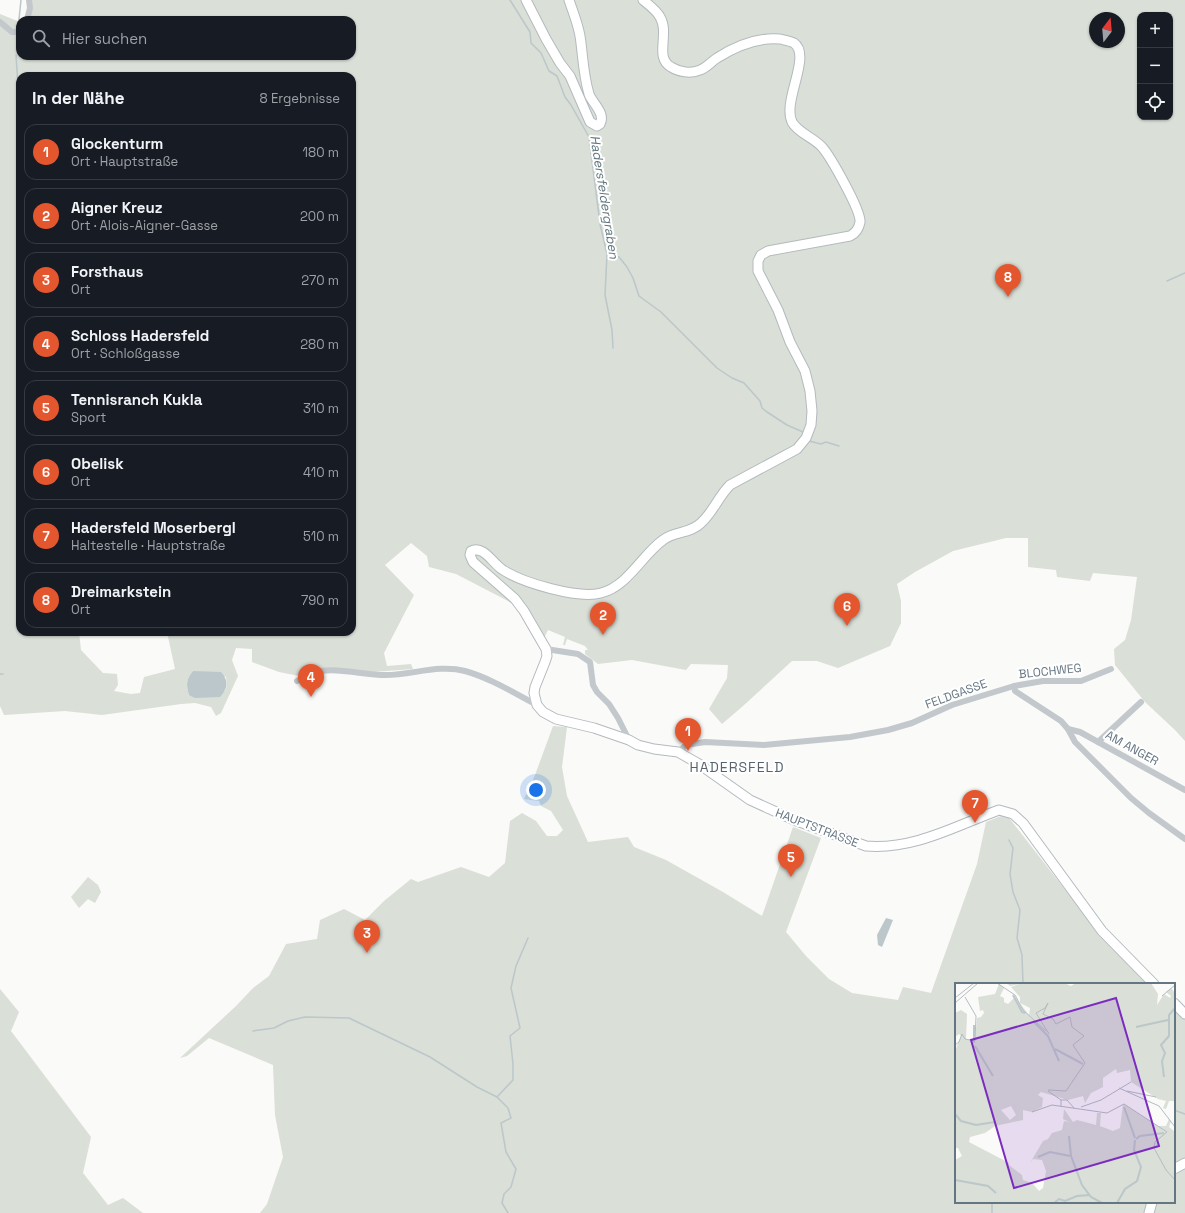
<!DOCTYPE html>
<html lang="de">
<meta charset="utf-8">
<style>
body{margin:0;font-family:"Space Grotesk",sans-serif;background:#20242c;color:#f1f3f6}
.controls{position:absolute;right:12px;top:12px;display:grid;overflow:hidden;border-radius:8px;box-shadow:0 1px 3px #0004}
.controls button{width:36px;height:36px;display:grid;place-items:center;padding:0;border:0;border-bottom:1px solid #363941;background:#171b24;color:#f1f3f6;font:20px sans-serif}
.compass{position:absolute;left:1089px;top:12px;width:36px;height:36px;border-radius:50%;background:#171b24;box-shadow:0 1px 3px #0004;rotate:16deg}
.you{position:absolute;left:536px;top:790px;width:14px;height:14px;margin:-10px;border:3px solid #fff;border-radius:50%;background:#1a73e8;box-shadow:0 0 0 6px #1a73e833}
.badge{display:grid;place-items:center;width:26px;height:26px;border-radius:50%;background:#e4572e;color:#fff;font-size:13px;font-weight:700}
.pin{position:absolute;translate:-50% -33px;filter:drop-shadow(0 1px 2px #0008)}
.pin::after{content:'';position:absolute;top:21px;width:14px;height:12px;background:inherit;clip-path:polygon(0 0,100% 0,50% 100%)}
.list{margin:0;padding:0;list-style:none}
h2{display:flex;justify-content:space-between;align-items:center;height:52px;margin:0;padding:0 16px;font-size:17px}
h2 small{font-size:13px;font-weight:400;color:#9ea1a6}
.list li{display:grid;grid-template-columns:26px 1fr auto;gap:12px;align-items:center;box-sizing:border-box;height:56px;margin:0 8px 8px;padding:0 8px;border:1px solid #363941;border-radius:12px}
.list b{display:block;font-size:15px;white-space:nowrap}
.list p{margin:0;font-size:13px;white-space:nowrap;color:#9ea1a6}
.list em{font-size:13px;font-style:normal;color:#9ea1a6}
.icon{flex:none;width:22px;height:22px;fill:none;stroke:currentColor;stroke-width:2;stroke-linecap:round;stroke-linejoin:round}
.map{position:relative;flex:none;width:1185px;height:1213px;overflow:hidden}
.search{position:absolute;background:#171b24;box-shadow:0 1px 3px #0004;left:16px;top:16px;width:340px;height:44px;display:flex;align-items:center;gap:10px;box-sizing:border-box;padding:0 14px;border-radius:12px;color:#9ea1a6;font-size:15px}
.panel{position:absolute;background:#171b24;box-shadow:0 1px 3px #0004;left:16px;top:72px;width:340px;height:564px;border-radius:12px}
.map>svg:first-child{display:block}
.green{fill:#dadfd7;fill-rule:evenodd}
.water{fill:#bbc7cb}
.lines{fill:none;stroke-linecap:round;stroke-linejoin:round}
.stream{stroke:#bbc7cb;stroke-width:1.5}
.secondary-casing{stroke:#b3babf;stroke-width:11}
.street{stroke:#c3c8cc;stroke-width:6}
.secondary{stroke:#fff;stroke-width:9}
.labels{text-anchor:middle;stroke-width:4;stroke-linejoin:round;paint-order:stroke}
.street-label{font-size:12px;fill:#657683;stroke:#fff}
.water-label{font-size:13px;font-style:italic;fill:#60757c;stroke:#fff}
.quarter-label{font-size:14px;letter-spacing:1px;fill:#57646e;stroke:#fff}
.inset-river{fill:none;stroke:#bbc7cb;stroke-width:2}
.inset-road{fill:none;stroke:#b5bdc2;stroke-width:1}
.view{fill:#7b2cbf;fill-opacity:0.15;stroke:#7b2cbf;stroke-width:2}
.inset-edge{fill:none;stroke:#657683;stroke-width:2}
</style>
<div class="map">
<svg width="1185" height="1213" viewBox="0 0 1185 1213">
<rect width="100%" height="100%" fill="#fafaf8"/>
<g class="green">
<path d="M 31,0 L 1185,0 L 1185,741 L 1175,730 L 1145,702 L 1115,665 L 1114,649 L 1125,640 L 1131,620 L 1137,577 L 1093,573 L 1090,581 L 1057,577 L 1056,570 L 1028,567 L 1028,538 L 1006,538 L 953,551 L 915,572 L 897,584 L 901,601 L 901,623 L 890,646 L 838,668 L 817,661 L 792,661 L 743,706 L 722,724 L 709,709 L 727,678 L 728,665 L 691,664 L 686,670 L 632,660 L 598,664 L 585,654 L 585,650 L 588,650 L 585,646 L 567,639 L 565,645 L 563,645 L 565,637 L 548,630 L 544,638 L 524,612 L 508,601 L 456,574 L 429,567 L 427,556 L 411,543 L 385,565 L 414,595 L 384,653 L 387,666 L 411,664 L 413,669 L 373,672 L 346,669 L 314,668 L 299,676 L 279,672 L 252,662 L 252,649 L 236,648 L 232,660 L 238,676 L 221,713 L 216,716 L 211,707 L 195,703 L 181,704 L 102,715 L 65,711 L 4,715 L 0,706 L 0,14 L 20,22 L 20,56 L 352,56 L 352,20 L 28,20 ZM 1140,15 L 1170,15 L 1170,117 L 1140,117 ZM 1095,18 L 1119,18 L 1119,42 L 1095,42 ZM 20,76 L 352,76 L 352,632 L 167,632 L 175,669 L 144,677 L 140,693 L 131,694 L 114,691 L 118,685 L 117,674 L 103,673 L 81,650 L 79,632 L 20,632 ZM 193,671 L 226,677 L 227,685 L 225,691 L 189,695 C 186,685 186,679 193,671 Z"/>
<path d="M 553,726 L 567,727 L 562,767 L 567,796 L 588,842 L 628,837 L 634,847 L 666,860 L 723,892 L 762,916 L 793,827 L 821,838 L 786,932 L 806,956 L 829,979 L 852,993 L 898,1000 L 903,987 L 931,993 L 977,864 L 986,822 L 1006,814 L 1098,932 L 1151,984 L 956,984 L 956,1202 L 1174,1202 L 1174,1007 L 1185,1018 L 1185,1213 L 260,1213 L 267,1204 L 283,1157 L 275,1115 L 273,1065 L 209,1038 L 187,1056 L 180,1058 L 236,1006 L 253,988 L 269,976 L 286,944 L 317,939 L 320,920 L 344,909 L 365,920 L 384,901 L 411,879 L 418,882 L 461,867 L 489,877 L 505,863 L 510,821 L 522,813 L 536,821 L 547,836 L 557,836 L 563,830 L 551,811 L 541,806 L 539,801 L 524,799 L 535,775 Z"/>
<path d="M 88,877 L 98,885 L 101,892 L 95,903 L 88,899 L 79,908 L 71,897 Z"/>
<path d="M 0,989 L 19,1012 L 11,1031 L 91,1137 L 83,1173 L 108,1205 L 123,1198 L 143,1213 L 0,1213 Z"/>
</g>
<g class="water">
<path d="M 193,671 L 221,672 C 229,681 228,688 220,697 L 195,698 L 189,695 C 186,685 186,679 193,671 Z"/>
<path d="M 886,918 L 893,920 L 882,947 L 878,945 L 877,935 Z"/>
</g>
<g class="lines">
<g class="stream">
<path d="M 510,0 L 530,32 L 531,43 L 541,53 L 549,71 L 557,76 L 565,97 L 571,105 L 589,137 L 600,224 L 607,254 L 605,295 L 612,330 L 613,348"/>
<path d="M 18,29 L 21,0"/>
<path d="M 16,55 L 18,86 L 20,92"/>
<path d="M 607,254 L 619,257 L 627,267 L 633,278 L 639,296 L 661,312 L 717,368 L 732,378 L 744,383 L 760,401 L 762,408 L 767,412 L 787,425 L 803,432"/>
<path d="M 1167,281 L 1185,273"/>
<path d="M 809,441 L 821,444 L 826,442 L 839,446"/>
<path d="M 0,674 L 3,674"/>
<path d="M 1009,840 L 1013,848 L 1010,874 L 1013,892 L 1020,910 L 1017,938 L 1022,955 L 1023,984"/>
<path d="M 253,1031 L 274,1028 L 288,1021 L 305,1017 L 349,1018 L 430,1057 L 477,1087 L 497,1097 L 508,1108 L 511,1118 L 501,1123 L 506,1152 L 516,1169 L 511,1187 L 504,1194 L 502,1203 L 508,1213"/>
<path d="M 497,1097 L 513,1080 L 513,1064 L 510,1036 L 520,1028 L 511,988 L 516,966 L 528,938"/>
<path d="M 1174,1110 L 1185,1114"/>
<path d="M 992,1213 L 992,1202"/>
</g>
<defs>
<g id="secondary">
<path d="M 526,0 L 546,39 L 560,63 L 570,76 L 590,122 L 597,126 L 600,124 C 606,113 592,103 589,94 C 583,74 583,55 580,36 C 578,24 573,12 569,0"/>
<path d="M 643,0 C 648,4 657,11 660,17 C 670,34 654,57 671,67 C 679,72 691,74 700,70 C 706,68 711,62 717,58 C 736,46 757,37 780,39 C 784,40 791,41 794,43 C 812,56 782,101 792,122 C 798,133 813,137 822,147 C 830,156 861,210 860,222 C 859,228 856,233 850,236 L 768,251 L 761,255 L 758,261 L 758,271 L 778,310 L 790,342 L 805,371 L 810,391 L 812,411 L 811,425 L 806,438 L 797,449 L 730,485 C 718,497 714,511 701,523 C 690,534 674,531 663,540 C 642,555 628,586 601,593 C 578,599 523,583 503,570 C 493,564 484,545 471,551 L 470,555 L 473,562 L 515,599 L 524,611 L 546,649 L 547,656 L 545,662 L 535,687 L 534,693 L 537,705 L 543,712 L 556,719 L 594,728 L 629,740 L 638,745 L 654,749 L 678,752 L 699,764 L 750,800 L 794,820 L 866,846 C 914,850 955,826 999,810 L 1013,814 L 1023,823 L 1102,931 L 1154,984"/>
<path d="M 1174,1003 L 1185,1014"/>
<path d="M 1174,1169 L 1185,1163"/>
<path d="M 1149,1213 L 1152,1202"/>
</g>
</defs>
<use href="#secondary" class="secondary-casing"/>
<g class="street">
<path d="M 27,20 L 30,8 L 29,0"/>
<path d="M 0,22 L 12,32 L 20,32"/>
<path d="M 546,649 L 578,654 L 590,662 L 593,685 L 597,692 L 609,704 L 618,718 L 629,740"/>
<path d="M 297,681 C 302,678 308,674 314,672 C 338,667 362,675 386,675 C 412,675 439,664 465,671 C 490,678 514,693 537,705"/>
<path d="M 1014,686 L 1015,691 L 1061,721 L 1068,729 L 1075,742 L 1131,798 L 1149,813 L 1185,839"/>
<path d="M 1068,729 L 1080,732 L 1185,790"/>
<path d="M 1098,742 L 1141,702"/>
<path d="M 678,752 L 686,745 L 705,742 L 764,745 L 850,737 L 888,730 L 912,723 L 952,705 L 1014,686 L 1043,681 L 1081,681 L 1111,669"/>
</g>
<use href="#secondary" class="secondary"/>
</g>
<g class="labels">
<g class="street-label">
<text transform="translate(1050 671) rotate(-6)" y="4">BLOCHWEG</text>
<text transform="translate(956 694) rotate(-20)" y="4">FELDGASSE</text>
<text transform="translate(1132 748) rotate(29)" y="4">AM ANGER</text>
<text transform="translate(817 828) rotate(21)" y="4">HAUPTSTRASSE</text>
</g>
<g class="water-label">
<text transform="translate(605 197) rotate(81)" y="5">Hadersfeldergraben</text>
</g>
<g class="quarter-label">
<text x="737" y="772">HADERSFELD</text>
</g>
</g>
<g transform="translate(955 983)">
<rect width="220" height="220" fill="#fafaf8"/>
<path d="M 51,0 L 109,0 L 116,3 L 121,0 L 196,0 L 203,11 L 202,22 L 209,11 L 215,15 L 216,13 L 211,9 L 216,5 L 220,10 L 220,118 L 214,118 L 211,126 L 208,125 L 211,118 L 203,116 L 176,99 L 175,87 L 162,90 L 161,86 L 148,95 L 148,104 L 136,110 L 130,120 L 128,113 L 113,117 L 86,109 L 83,112 L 88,115 L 87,124 L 77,129 L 68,127 L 68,137 L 40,143 L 30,150 L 15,154 L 14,159 L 54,180 L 54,182 L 67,192 L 68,197 L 77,200 L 84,208 L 88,205 L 91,188 L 87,177 L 78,176 L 75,180 L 88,158 L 93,156 L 97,150 L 107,147 L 109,138 L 114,139 L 108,136 L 109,126 L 118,139 L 122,137 L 141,142 L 142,130 L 146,130 L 145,143 L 158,148 L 165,145 L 168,121 L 203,143 L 211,143 L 214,136 L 216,138 L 214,144 L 220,149 L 220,220 L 0,220 L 0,177 L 7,173 L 3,165 L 0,165 L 0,68 L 6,53 L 4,51 L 0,54 L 0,30 L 6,27 L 12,31 L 11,56 L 20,59 L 22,35 L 26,34 L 29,30 L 28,27 L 25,28 L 23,14 L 40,11 L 44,1 L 49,5 L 45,13 L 49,15 L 49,19 L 53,21 L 60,14 L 74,32 L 75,25 L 65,20 L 65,14 L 56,4 L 64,1 L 55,3 ZM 56,123 L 61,132 L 55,137 L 46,127 Z" fill="#dadfd7" fill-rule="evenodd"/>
<path class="inset-river" d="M 58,12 L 67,29 L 70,30M 78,38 L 93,53 L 104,78M 181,44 L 213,37M 19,60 L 19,42M 20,63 L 38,93M 100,66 L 128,81M 209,94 L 207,78 L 210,70 L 206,62 L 214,53 L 214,32 L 220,25M 169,124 L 180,155M 0,131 L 6,138 L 21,142 L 40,139M 114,153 L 116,173M 181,156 L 185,153 L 209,150M 116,173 L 127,202 L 136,214 L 147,220M 83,174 L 95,169 L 115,173M 0,197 L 33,203 L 41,210M 99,220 L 104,216 L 110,218 L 122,213 L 135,212M 162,220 L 170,206 L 182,198 L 186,184 L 179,167 L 180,157"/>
<path class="inset-road" d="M 42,0 L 60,12 L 68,27 L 91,48M 207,13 L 220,2M 0,15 L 19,0M 0,20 L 23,0M 0,62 L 4,59 L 7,51 L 10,56 L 20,58 L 21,33 L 10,14M 164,105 L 204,123 L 220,144M 93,107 L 111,108 L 130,80 L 118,62 L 129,53 L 117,44 L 115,34 L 101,41 L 98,36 L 88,31 L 93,20 L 90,25 L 81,30 L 94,51M 93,108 L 106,117 L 106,124M 172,108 L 201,114M 106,117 L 112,117 L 119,125M 126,124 L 146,117 L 176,99M 77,129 L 97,122 L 152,130 L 169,121 L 212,149M 212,149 L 200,159 L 199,165 L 211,187 L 220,197"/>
<path class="view" d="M 161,15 L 204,163 L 59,205 L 16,57 Z"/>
<rect width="220" height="220" class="inset-edge"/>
</g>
</svg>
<div class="controls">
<button>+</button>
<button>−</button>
<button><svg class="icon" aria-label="locate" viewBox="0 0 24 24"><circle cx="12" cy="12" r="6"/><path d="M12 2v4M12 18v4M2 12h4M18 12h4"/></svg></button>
</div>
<svg class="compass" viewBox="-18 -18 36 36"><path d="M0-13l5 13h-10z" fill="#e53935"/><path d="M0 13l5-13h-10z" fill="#9ea1a6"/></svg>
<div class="you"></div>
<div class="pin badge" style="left:688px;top:751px">1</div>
<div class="pin badge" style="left:603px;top:635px">2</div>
<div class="pin badge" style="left:367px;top:953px">3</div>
<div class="pin badge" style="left:311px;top:697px">4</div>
<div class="pin badge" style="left:791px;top:877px">5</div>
<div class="pin badge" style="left:847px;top:626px">6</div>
<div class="pin badge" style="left:975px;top:823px">7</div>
<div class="pin badge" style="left:1008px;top:297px">8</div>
<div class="search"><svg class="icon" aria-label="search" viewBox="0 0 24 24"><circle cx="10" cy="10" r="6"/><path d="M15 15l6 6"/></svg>Hier suchen</div>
<section class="panel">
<h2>In der Nähe<small>8 Ergebnisse</small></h2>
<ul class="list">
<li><span class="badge">1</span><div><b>Glockenturm</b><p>Ort · Hauptstraße</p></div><em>180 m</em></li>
<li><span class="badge">2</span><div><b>Aigner Kreuz</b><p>Ort · Alois-Aigner-Gasse</p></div><em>200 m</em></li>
<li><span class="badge">3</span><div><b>Forsthaus</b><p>Ort</p></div><em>270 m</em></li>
<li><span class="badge">4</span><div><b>Schloss Hadersfeld</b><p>Ort · Schloßgasse</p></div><em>280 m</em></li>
<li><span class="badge">5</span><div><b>Tennisranch Kukla</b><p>Sport</p></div><em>310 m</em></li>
<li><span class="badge">6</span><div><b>Obelisk</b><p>Ort</p></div><em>410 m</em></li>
<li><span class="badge">7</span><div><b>Hadersfeld Moserbergl</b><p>Haltestelle · Hauptstraße</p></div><em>510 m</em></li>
<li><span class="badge">8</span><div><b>Dreimarkstein</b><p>Ort</p></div><em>790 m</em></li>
</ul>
</section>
</div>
